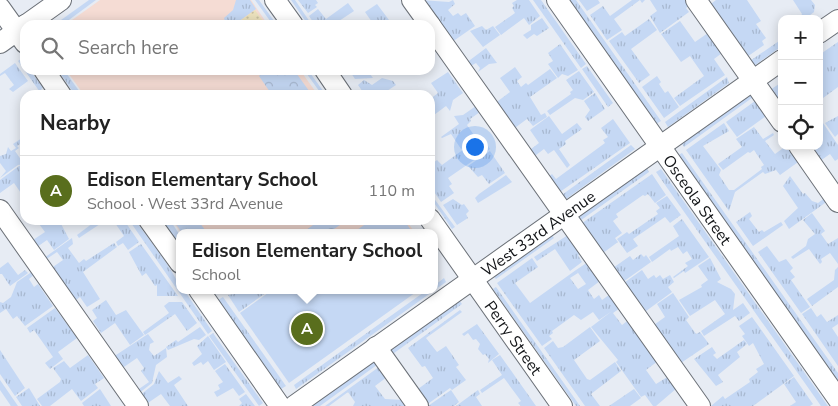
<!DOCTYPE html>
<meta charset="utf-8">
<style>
body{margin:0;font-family:"Nunito Sans",sans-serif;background:#f2f2f2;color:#222}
.controls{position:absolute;right:15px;top:15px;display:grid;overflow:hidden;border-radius:10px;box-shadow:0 2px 12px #0003}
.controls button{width:45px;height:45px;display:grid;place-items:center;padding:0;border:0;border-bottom:1px solid #e0e0e0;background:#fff;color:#222;font:25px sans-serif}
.you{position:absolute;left:474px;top:146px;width:18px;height:18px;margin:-12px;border:4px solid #fff;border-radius:50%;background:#1a73e8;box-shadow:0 0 0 8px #1a73e833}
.badge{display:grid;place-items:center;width:32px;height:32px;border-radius:50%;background:#596e1d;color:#fff;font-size:16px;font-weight:700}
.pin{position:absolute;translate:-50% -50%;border:2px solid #fff;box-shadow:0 1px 5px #0006}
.popup{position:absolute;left:176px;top:229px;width:262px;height:65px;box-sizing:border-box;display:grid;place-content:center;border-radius:10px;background:#fff;filter:drop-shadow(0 1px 4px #0005);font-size:16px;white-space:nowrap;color:#767676}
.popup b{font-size:19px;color:#222}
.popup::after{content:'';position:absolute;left:50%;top:100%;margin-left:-10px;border:10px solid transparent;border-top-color:#fff}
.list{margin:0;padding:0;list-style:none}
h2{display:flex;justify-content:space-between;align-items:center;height:65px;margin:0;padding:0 20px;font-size:21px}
h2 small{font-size:16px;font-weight:400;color:#767676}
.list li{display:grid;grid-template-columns:32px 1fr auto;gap:15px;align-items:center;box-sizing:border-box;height:70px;padding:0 20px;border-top:1px solid #e0e0e0}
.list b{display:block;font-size:19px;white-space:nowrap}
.list p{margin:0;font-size:16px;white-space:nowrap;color:#767676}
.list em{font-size:16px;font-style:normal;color:#767676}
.icon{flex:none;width:28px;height:28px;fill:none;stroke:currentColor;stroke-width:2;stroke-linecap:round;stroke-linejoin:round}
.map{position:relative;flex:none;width:838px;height:406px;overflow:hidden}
.search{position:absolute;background:#fff;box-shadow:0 2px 12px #0003;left:20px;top:20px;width:415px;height:55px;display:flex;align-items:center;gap:12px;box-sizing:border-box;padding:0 18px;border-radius:15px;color:#767676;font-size:19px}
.panel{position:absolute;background:#fff;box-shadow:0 2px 12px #0003;left:20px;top:90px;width:415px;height:135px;border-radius:15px}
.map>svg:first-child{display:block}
.education{fill:#f5dcd4}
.grass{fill:url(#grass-tufts)}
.sand{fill:url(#sand-dots)}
.park{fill:url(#park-crowns)}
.pitch{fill:#c5d8f4}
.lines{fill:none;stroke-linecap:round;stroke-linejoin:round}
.minor-casing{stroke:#6c7178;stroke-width:22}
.minor{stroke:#fff;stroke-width:20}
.labels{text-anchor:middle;stroke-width:5;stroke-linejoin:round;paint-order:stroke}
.street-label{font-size:16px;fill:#121417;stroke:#f6f9fe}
</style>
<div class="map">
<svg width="838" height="406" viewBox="0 0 838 406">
<defs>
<pattern id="grass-tufts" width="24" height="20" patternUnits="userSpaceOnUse" patternTransform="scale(1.25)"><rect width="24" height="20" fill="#c5d8f4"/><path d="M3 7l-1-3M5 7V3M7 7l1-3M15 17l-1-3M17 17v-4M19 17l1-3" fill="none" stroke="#a8b8d0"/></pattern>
<pattern id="sand-dots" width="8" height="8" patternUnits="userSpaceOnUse" patternTransform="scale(1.25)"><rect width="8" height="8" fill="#ece2bd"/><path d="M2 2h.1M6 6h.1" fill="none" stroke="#c9c1a2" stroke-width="1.8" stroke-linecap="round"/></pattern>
<pattern id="park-crowns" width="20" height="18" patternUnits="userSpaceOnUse" patternTransform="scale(1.25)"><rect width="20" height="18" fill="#c5d8f4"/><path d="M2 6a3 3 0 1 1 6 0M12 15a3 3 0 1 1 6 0" fill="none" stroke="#a8b8d0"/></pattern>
</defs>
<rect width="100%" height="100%" fill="#e7ecf4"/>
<g class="education">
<path d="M 100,0 L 251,0 L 268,25 L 65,25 Z"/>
<path d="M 66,70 L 300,70 L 318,95 L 84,95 Z"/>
<path d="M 172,220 L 406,220 L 415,233 L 181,233 Z"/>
</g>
<g class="grass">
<path d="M 89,0 L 96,0 L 62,25 L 54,25 Z"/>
<path d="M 236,0 L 250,0 L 256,9 L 234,25 L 226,25 L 224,18 L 233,10 Z"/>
<path d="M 255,0 L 259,0 L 277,25 L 273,25 Z"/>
<path d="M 291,0 L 295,0 L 312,25 L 308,25 Z"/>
<path d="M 298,0 L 316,0 L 318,3 L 315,5 L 317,7 L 308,13 Z"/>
<path d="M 421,0 L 449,2 L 453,0 L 455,4 L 448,10 L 453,16 L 458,13 L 461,16 L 466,13 L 475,26 L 452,42 Z"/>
<path d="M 517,0 L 529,0 L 540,16 L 529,25 L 524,18 L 501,35 L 495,27 L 515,13 L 512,8 L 514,6 L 512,3 Z"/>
<path d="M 533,0 L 541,0 L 586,64 L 581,68 Z"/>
<path d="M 568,0 L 576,0 L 661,121 L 656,124 Z"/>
<path d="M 579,0 L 598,0 L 600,3 L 587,11 Z"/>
<path d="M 632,0 L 645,0 L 642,3 L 640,0 L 614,19 L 622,30 L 607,40 L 590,15 L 603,6 L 610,16 Z"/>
<path d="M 650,0 L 688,0 L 691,4 L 686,8 L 689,12 L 660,33 L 650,16 L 657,11 Z"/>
<path d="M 716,0 L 747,0 L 761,21 L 756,24 L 766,38 L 762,41 L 764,45 L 744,59 L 707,7 Z"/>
<path d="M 793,0 L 811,0 L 815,5 L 814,12 L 805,19 L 799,19 L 802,14 Z"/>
<path d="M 348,3 L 354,11 L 336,23 L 337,25 L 315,25 L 309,16 L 318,9 L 326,19 Z"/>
<path d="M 377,4 L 392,24 L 391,25 L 374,25 L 365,12 Z"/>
<path d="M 542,18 L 549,28 L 537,36 L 534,34 L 527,39 L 523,35 L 531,30 L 531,25 Z"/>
<path d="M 649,19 L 657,30 L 631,49 L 650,75 L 639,83 L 609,41 L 622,32 L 625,36 Z"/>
<path d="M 680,21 L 695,42 L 708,33 L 722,53 L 714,59 L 725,75 L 680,106 L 674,98 L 704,76 L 690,56 L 681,62 L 661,34 Z"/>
<path d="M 482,26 L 486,30 L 493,26 L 500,35 L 483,47 L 470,31 Z"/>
<path d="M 782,39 L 782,46 L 751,68 L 747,63 Z"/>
<path d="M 838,42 L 838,87 L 819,101 L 819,55 Z"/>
<path d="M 560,44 L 578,70 L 568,76 L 562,74 L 558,78 L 548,64 L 553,61 L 548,53 Z"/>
<path d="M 486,48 L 497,63 L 489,64 L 478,72 L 480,68 L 476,63 L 469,67 L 466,63 Z"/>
<path d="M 22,58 L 25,62 L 25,70 L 30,70 L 43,88 L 41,89 L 45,95 L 42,95 L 18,61 Z"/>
<path d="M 15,63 L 28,81 L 13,92 L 9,89 L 14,85 L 5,73 L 0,76 L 0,74 Z"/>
<path d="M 587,66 L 613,103 L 608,107 L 582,69 Z"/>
<path d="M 515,67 L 522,77 L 517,81 L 521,87 L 526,83 L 528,85 L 550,69 L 557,78 L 530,97 L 541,115 L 545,113 L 547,117 L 533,126 L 527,119 L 512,130 L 494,104 L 510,92 L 500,78 Z"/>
<path d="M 58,70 L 64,70 L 82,95 L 75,95 Z"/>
<path d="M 304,70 L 308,70 L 326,95 L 322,95 Z"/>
<path d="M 349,70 L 367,70 L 373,78 L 355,79 Z"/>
<path d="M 579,71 L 594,92 L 583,100 L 575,98 L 550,115 L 547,111 L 571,94 L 570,92 L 573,90 L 566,80 Z"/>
<path d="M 448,72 L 463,93 L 453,100 L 450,111 L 446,106 L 430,118 L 430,99 L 438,93 L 431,83 Z"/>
<path d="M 657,76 L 661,82 L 659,84 L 665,93 L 668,91 L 679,107 L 664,118 L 642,87 Z"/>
<path d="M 727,77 L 729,83 L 668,127 L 665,122 Z"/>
<path d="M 382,78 L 393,81 L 396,85 L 384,93 L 385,95 L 365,95 L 358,85 L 364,80 L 372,85 Z"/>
<path d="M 782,82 L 782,114 L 767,92 Z"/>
<path d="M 595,93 L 605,109 L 588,121 L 585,117 L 590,110 L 584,101 Z"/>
<path d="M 751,94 L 756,95 L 684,147 L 682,144 Z"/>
<path d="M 755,101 L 766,116 L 737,137 L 726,122 Z"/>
<path d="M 476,106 L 480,112 L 470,119 L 471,121 L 467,125 L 476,138 L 461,149 L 451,134 L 442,138 L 441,137 L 459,124 L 454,116 L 463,115 Z"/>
<path d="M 549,116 L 562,134 L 577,123 L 582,129 L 565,141 L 566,144 L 559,149 L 570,165 L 567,168 L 554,150 L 548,154 L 544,149 L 532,158 L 527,152 L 539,143 L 530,130 Z"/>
<path d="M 838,116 L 838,134 L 835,137 L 825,123 Z"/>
<path d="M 613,119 L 630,143 L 557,194 L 546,179 L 552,174 L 556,179 L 605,143 L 603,140 L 608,137 L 601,128 Z"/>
<path d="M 724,123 L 729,131 L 703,146 L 721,170 L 719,175 L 729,190 L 734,190 L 762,169 L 761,167 L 764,165 L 754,150 L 750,153 L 748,152 L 723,170 L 718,164 L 742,147 L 736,139 L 754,127 L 763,139 L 773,133 L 774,135 L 765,141 L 775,154 L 786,146 L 791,146 L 801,160 L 780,175 L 776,170 L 765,174 L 763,172 L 735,192 L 729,211 L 686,150 Z"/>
<path d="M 823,123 L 838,145 L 838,159 L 835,161 L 830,154 L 820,161 L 805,146 L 819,146 L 819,125 Z"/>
<path d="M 25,136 L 25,141 L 17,146 L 19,148 L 15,151 L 24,164 L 18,165 L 0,178 L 6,171 L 0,163 L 0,156 L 6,154 L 8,147 L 11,151 L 16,148 L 13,144 Z"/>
<path d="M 482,136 L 490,149 L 448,178 L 452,184 L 449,186 L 454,193 L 441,202 L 430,186 L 430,158 L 433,163 L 437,160 L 442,165 Z"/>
<path d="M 631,145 L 635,149 L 562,202 L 559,197 Z"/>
<path d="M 490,151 L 505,173 L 489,184 L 482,175 L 478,177 L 468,166 Z"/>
<path d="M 682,153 L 838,373 L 838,384 L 677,156 Z"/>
<path d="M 19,166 L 25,167 L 25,175 L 22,178 L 25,183 L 25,199 L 14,183 L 0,193 L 0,180 Z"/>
<path d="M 646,167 L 649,172 L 577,223 L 573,218 Z"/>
<path d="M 661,169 L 828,406 L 821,406 L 656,172 Z"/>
<path d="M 652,174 L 666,195 L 655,203 L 648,194 L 645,196 L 643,195 L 616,214 L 618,217 L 613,221 L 622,233 L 615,238 L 618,242 L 603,253 L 578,226 Z"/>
<path d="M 506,175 L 512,182 L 478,203 L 475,198 L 479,194 Z"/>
<path d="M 790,176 L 803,194 L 805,193 L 812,201 L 818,203 L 826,197 L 829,200 L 789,229 L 784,221 L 798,208 L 783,186 Z"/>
<path d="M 430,193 L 455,227 L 452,229 L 430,197 Z"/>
<path d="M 667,196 L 681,215 L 670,223 L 665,217 L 633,239 L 638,246 L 627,253 L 617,239 L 627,232 L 629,234 L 658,214 L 656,211 L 660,208 L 656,203 Z"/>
<path d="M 453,199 L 462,205 L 464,204 L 469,211 L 466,214 L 468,218 L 457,225 L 443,205 Z"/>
<path d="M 750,212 L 752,216 L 749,219 L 759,232 L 762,230 L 764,232 L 781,222 L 783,225 L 753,246 L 736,222 Z"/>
<path d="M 812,213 L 825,231 L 821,234 L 828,244 L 838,238 L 838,264 L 830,253 L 821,259 L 822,262 L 820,264 L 809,249 L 793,259 L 791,257 L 806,246 L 808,239 L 815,234 L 803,220 Z"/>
<path d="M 682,219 L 709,257 L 685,273 L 684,271 L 674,278 L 673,277 L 688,266 L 685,263 L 692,259 L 687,251 L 683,254 L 678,247 L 671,251 L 670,249 L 652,262 L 649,257 L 679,236 L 673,226 Z"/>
<path d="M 45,220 L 59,220 L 69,239 L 54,250 L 47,240 L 37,247 L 33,240 L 45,232 L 39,224 Z"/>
<path d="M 97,220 L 106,220 L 79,238 L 77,235 Z"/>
<path d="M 109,220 L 124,220 L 139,242 L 128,250 L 123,243 L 118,246 L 116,242 L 124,236 L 115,223 L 112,224 Z"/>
<path d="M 129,220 L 135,220 C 144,233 180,278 180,290 L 184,290 L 212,331 L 208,334 Z"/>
<path d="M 170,220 L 179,234 L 179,245 L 162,221 Z"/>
<path d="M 173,220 L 198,220 L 207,233 L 182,233 Z"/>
<path d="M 571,233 L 584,251 L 578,255 L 582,262 L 570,271 L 555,249 L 537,261 L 534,257 Z"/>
<path d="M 551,234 L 554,238 L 496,279 L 493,276 Z"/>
<path d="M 72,238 L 73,244 L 68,248 L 79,263 L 84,259 L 86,261 L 114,243 L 117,247 L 83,272 L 100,299 L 87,307 L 80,297 L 73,302 L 50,269 L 63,260 L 57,252 L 45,260 L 44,258 Z"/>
<path d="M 141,244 L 178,296 L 157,296 L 157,285 L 155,286 L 146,273 L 142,276 L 129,252 Z"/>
<path d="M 767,246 L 779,262 L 786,259 L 793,268 L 790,271 L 795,277 L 791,280 L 810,307 L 801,313 L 758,252 Z"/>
<path d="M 641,254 L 644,257 L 646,255 L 651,262 L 620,284 L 610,270 L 630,256 L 633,260 Z"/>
<path d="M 532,258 L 538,267 L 515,283 L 530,303 L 576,270 L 578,273 L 570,278 L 578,289 L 586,284 L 576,270 L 591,260 L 604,278 L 588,290 L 594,299 L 599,295 L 602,300 L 613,292 L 623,306 L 613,313 L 622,325 L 631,318 L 658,361 L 646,370 L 656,384 L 669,376 L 677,388 L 656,406 L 653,406 L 645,395 L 641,397 L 616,362 L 618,360 L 591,327 L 612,311 L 599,320 L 593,312 L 581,320 L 574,315 L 552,331 L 553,333 L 549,336 L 552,339 L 542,346 L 497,283 Z"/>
<path d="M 710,258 L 721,279 L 717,282 L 731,289 L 735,294 L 733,310 L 743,303 L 750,313 L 739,321 L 735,316 L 704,336 L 701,331 L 725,314 L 715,300 L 690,316 L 679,300 L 702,287 L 701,285 L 708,280 L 698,266 Z"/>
<path d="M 8,262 L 18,275 L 25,270 L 28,273 L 10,286 L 2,274 L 0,274 L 0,268 Z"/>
<path d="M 838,267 L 838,287 L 812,306 L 807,299 L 834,280 L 835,270 Z"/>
<path d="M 642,270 L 648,279 L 654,275 L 656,278 L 660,275 L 663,279 L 670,275 L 674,282 L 668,287 L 672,292 L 642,314 L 621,285 Z"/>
<path d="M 33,271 L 35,274 L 29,279 L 34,287 L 38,284 L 53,306 L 25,326 L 17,316 L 13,319 L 6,309 L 0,313 L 0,302 L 3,303 L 11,297 L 17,282 Z"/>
<path d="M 444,278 L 446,282 L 296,389 L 294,385 L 427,290 L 434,290 L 435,285 Z"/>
<path d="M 496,287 L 580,406 L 576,406 L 493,289 Z"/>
<path d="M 255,290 L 270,290 L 239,312 L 228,295 Z"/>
<path d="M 673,293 L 689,317 L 686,320 L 696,334 L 700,332 L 709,344 L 678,365 L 651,327 L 665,317 L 657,304 Z"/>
<path d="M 223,297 L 286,386 L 281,389 L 218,300 Z"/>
<path d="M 106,300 L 116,315 L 126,310 L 144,335 L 130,345 L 115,323 L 101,333 L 93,321 L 97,318 L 92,310 Z"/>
<path d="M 459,300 L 462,304 L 390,356 L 387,351 Z"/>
<path d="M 169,302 L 182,302 L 197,323 L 187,331 L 175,314 L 145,335 L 143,332 L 169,313 L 164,306 Z"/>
<path d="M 55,308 L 77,338 L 58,352 L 63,359 L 50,369 L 45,363 L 53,357 L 34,330 L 30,333 L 27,328 Z"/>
<path d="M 811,308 L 817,317 L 821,314 L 827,322 L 838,315 L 838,324 L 832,328 L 838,337 L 838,366 L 802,314 Z"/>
<path d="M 460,310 L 462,312 L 426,338 L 437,352 L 446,346 L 459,365 L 456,367 L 466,380 L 452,390 L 450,388 L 425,406 L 418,389 L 433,378 L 425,366 L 422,367 L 408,348 Z"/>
<path d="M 752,317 L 794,376 L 753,406 L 711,406 L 723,396 L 725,399 L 750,382 L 749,379 L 758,372 L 756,369 L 764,364 L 753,343 L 749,346 L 742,336 L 745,334 L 739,326 Z"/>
<path d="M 477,324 L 499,354 L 488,363 L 489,359 L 485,354 L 483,355 L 478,349 L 480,344 L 476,339 L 473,340 L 468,333 L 464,336 L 462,334 Z"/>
<path d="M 200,327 L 206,335 L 199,340 L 194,339 L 168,350 L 166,347 L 176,340 L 178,342 Z"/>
<path d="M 590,327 L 600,341 L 574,360 L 587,379 L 590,380 L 615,362 L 621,371 L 591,394 L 600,406 L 585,406 L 544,348 L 553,341 L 558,348 L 563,347 Z"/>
<path d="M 213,333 L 263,403 L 259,406 L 209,336 Z"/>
<path d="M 148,334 L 154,342 L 150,344 L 149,350 L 154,356 L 166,348 L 167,357 L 156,365 L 152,383 L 138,394 L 136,391 L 149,382 L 141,371 L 144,368 L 137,358 L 121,369 L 113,357 Z"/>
<path d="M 208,336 L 226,362 L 214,370 L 208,361 L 203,365 L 201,362 L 194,366 L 192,363 L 202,354 L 197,346 Z"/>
<path d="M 744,340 L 747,344 L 737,352 L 740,357 L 718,375 L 723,382 L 716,386 L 694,359 L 712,347 L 716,353 L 713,355 L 717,359 Z"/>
<path d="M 0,350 L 25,388 L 15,396 L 0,374 Z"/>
<path d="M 88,355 L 104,378 L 95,384 L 98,388 L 81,401 L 72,389 L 50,406 L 42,406 L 37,399 L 60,382 L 61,379 L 53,368 L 64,361 L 70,368 Z"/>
<path d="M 500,355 L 536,406 L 521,406 L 518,403 L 521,401 L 504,378 L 482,393 L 480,390 L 502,375 L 492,360 Z"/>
<path d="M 378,358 L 381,362 L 320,406 L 311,406 Z"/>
<path d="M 225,364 L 245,392 L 239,396 L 233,388 L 217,397 L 214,392 L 220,389 L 218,385 L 223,382 L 215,371 Z"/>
<path d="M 383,364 L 391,374 L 375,386 L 385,399 L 404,400 L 408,406 L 353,406 L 355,402 L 348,392 L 329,406 L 325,406 Z"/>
<path d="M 159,371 L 168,383 L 179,376 L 182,379 L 174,385 L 188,406 L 192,406 L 170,406 L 161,394 L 145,405 L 139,396 L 154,384 Z"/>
<path d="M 794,377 L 813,404 L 810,406 L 790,406 L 796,402 L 784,384 Z"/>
<path d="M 0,380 L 18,406 L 11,406 L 0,390 Z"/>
<path d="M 29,388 L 40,406 L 22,406 L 16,397 Z"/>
<path d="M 100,389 L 111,406 L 84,406 L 82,403 Z"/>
<path d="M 634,389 L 641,398 L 630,406 L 609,406 Z"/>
<path d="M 451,390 L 459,402 L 454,406 L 428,406 Z"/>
<path d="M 478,390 L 480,394 L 476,397 L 482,406 L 456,406 Z"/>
<path d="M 246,394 L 255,406 L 239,406 L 242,403 L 239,399 Z"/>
</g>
<path class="sand" d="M 255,10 L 266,25 L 234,25 Z"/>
<g class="park">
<path d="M 266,70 L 278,72 L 281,70 L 294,70 L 312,95 L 272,95 L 259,76 Z"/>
<path d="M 320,220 L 346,220 L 346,221 L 328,233 L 302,233 Z"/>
</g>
<g class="pitch">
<path d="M 371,220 L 404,220 L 413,233 L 353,233 Z"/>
<path d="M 272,290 L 419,290 L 289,383 L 240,313 Z"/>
</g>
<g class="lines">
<defs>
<g id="minor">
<path d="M 275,0 L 293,25"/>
<path d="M 412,0 L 430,25"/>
<path id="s1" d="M 557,0 L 838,399"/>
<path d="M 696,0 L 782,122"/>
<path d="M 0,8 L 25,43"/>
<path d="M 26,25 L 61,0"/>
<path d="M 430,25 L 700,406"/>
<path d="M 819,33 L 838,20"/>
<path d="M 0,43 L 25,25"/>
<path d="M 44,70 L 61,95"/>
<path d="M 325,70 L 342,95"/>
<path d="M 799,146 L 838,202"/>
<path d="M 0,210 L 138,406"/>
<path id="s2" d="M 430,219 L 562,406"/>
<path d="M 149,220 L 180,263"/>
<path d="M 199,290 L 280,406"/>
<path d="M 376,347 L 418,406"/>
<path id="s3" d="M 294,406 L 782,60"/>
</g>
</defs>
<use href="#minor" class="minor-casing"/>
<use href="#minor" class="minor"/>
</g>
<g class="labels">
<g class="street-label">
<text dy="6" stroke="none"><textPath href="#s1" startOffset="244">Osceola Street</textPath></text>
<text dy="6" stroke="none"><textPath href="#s3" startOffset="299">West 33rd Avenue</textPath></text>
<text dy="6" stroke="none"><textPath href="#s2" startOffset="145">Perry Street</textPath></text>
</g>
</g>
</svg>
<div class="controls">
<button>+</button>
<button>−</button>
<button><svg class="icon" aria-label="locate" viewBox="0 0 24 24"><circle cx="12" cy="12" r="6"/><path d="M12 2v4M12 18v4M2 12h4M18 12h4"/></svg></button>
</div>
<div class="you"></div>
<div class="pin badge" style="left:307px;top:329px">A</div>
<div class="popup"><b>Edison Elementary School</b>School</div>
<div class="search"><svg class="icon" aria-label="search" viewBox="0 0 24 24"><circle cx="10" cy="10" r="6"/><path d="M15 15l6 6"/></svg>Search here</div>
<section class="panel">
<h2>Nearby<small></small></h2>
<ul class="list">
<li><span class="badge">A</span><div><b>Edison Elementary School</b><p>School · West 33rd Avenue</p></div><em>110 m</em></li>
</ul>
</section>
</div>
